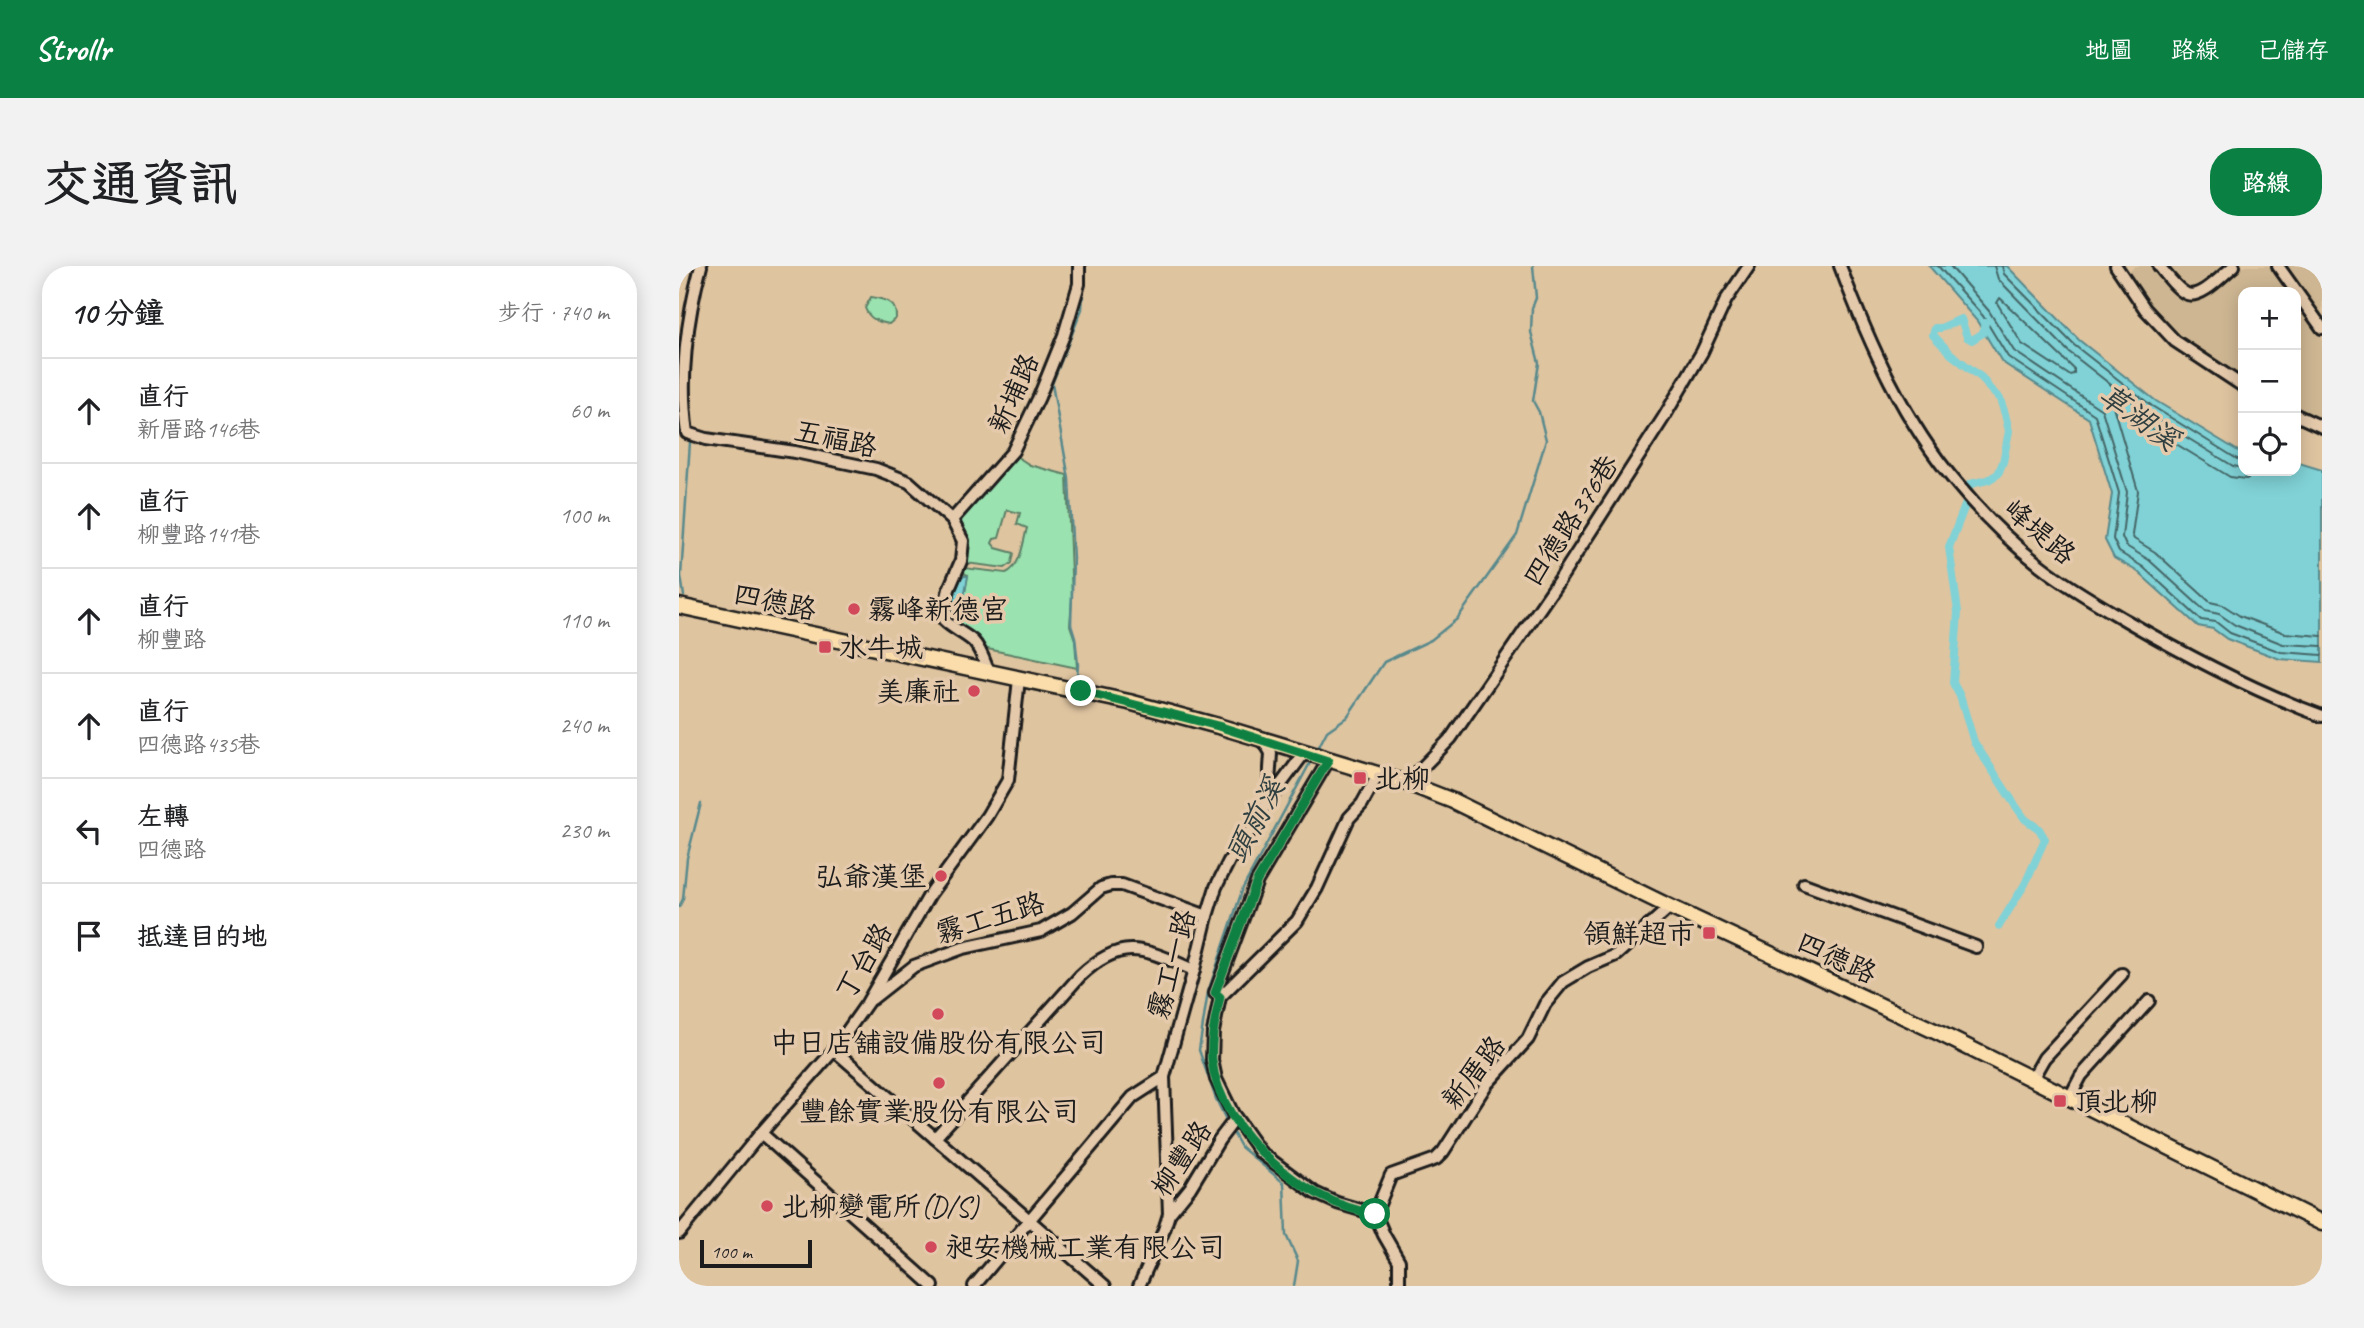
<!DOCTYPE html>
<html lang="zh-TW">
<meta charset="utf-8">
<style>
body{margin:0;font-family:Caveat,"LXGW WenKai TC",sans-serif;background:#f2f2f2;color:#202124}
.controls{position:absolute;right:21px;top:21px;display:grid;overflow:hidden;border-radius:14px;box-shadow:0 4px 18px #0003}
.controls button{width:63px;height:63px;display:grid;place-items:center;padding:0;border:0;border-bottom:2px solid #e0e0e0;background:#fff;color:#202124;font:35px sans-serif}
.scale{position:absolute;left:21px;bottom:18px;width:112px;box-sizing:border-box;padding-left:7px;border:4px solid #1c1c1c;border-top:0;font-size:19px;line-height:24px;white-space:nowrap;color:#1c1c1c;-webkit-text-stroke:5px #e4c9ab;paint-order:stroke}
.stop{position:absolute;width:21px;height:21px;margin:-16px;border:5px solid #0b8043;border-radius:50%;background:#fff}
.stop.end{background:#0b8043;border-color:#fff;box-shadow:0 2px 7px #0008}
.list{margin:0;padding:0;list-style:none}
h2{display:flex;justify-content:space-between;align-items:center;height:91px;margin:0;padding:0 28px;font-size:30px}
h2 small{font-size:23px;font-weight:400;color:#757577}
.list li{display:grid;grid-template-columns:46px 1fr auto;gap:21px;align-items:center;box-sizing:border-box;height:105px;padding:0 28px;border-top:2px solid #e0e0e0}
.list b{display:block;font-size:26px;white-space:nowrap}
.list p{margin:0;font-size:23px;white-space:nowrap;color:#757577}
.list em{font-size:23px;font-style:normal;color:#757577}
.icon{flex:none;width:38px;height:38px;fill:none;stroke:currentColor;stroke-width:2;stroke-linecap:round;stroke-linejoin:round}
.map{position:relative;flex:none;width:1643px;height:1020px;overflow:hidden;border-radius:28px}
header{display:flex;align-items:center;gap:42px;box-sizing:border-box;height:98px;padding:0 35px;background:#0b8043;color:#fff}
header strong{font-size:33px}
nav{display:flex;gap:38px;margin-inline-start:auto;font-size:24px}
.intro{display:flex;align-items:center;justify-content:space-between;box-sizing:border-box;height:168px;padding:0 42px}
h1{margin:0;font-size:49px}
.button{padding:18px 32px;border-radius:28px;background:#0b8043;color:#fff;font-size:24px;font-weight:700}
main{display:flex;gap:42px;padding:0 42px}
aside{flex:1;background:#fff;border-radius:28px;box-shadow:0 4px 18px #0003}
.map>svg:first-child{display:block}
.built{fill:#ceb692}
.green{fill:#9ae2b0;stroke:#5b7f66;stroke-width:2}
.water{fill:#80d2d6;stroke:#58898c;stroke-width:2}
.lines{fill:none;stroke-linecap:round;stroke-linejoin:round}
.shore{stroke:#446566;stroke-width:2}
.stream{stroke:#58898c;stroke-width:2.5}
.canal{stroke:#80d2d6;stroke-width:8}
.minor-casing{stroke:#1c1c1c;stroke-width:16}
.major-casing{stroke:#1c1c1c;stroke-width:19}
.minor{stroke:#e4c9ab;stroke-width:10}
.major{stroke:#faddab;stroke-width:14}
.route{stroke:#0b8043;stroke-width:9}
.poi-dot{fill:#d1495b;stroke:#e4c9ab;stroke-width:2.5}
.labels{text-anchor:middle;stroke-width:7;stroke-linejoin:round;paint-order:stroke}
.street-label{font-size:28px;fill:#1c1c1c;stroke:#e4c9ab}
.poi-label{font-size:28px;fill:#1c1c1c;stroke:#e4c9ab;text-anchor:start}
.water-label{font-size:30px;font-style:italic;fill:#304041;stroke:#e4c9ab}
</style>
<header>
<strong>Strollr</strong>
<nav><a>地圖</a><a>路線</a><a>已儲存</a></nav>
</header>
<div class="intro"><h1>交通資訊</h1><a class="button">路線</a></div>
<main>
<aside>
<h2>10 分鐘<small>步行 · 740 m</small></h2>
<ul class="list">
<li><svg class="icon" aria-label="ahead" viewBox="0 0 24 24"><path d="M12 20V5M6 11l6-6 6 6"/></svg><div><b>直行</b><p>新厝路146巷</p></div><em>60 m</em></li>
<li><svg class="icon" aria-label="ahead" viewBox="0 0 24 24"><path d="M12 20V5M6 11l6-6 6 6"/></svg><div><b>直行</b><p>柳豐路141巷</p></div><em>100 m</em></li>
<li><svg class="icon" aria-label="ahead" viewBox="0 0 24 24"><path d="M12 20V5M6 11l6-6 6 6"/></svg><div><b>直行</b><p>柳豐路</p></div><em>110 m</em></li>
<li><svg class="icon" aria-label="ahead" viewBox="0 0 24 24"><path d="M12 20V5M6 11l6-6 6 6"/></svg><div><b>直行</b><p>四德路435巷</p></div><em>240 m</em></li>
<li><svg class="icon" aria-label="left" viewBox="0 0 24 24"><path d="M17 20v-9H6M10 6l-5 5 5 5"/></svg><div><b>左轉</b><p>四德路</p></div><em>230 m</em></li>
<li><svg class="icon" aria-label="arrive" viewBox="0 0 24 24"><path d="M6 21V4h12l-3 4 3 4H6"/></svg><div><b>抵達目的地</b></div></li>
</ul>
</aside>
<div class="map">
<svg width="1643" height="1020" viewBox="0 0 1643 1020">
<rect width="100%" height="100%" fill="#dfc4a0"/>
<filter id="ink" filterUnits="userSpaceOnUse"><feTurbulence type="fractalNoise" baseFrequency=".0143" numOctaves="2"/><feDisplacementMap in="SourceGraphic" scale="14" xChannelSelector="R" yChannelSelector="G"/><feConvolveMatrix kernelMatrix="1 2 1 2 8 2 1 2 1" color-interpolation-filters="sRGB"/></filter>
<g filter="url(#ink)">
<path class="built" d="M 1456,0 L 1643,0 L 1643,155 L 1617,142 L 1617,26 L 1564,26 L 1564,115 L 1546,106 L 1488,58 L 1447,9 Z"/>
<g class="green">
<path d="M 192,31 C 205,33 218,36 217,52 L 210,58 C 199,56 190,53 186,42 Z"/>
<path d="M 337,190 L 351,199 L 388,209 L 393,332 L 391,359 L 396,374 L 398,402 L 304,382 L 279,364 L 289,309 L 284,307 L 285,302 L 327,307 C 342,301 344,276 348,262 L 338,258 L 341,247 L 328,244 L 320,272 L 315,273 L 313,277 L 317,282 L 335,287 L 333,297 L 326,302 L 286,297 L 290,272 L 282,257 L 283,250 Z"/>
</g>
<g class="water">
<path d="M 1250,0 L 1328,0 L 1400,74 L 1477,135 L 1564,188 L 1564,205 L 1617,205 L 1617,196 L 1643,204 L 1643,396 L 1601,393 L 1548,373 L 1534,363 L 1519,360 L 1459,306 L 1435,292 L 1426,274 L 1433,228 L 1410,153 L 1323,96 L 1298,55 Z"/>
<path d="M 282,310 L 289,310 L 279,364 C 265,353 269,321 282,310 Z"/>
</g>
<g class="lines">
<g class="shore">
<path d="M 1259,0 L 1304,50 L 1329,91 L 1416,149 L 1440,227 L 1434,273 L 1440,286 L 1464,301 L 1522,354 L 1537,356 L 1551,367 L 1602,386 L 1643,389"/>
<path d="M 1271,0 L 1310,45 L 1335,85 L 1423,144 L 1448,226 L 1443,271 L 1447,280 L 1470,294 L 1526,345 L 1540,348 L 1556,359 L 1604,378 L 1643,380"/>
<path d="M 1315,0 L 1319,13 L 1390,86 L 1468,147 L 1554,200 L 1564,202"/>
<path d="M 1323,0 L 1325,8 L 1395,79 L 1473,140 L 1558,193 L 1564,194"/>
<path d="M 1321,32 L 1395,103 L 1395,108 L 1390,109 L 1343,78 L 1318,37 Z"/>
<path d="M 1582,205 L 1567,213 L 1551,211 L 1463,157 L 1439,138 L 1434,140 L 1459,225 L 1453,269 L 1455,273 L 1476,286 L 1531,336 L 1544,339 L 1561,350 L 1606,367 L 1643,370"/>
</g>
<g class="stream">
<path d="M 16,49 L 28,0"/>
<path d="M 5,330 L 2,310 L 11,176"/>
<path d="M 397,417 L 399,399 L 396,371 L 392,358 L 394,294 L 390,213 L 373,118 L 403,43 L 406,0"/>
<path d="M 637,486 L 648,465 L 668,451 L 705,396 L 752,374 L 778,353 L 838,269 L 867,174 L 860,146 L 854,135 L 860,97 L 852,66 L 853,42 L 857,32 L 854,0"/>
<path d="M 0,641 L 4,633 L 8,592 L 22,537"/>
<path d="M 549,858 L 537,833 L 520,784 L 529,726 L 564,622 L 632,495"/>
<path d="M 552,863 L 562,881 L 605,917 L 607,969 L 619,995 L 615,1020"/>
</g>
<g class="canal">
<path d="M 1290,222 L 1291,218 L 1309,214 L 1319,208 L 1324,196 L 1330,165 L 1326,148 L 1321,133 L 1310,122 L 1303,112 L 1272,88 L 1254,69 L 1256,62 L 1262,62 L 1282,53 L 1288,71 L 1293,74 L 1304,67 L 1306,57"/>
<path d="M 1287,237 L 1270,281 L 1279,346 L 1274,417 L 1281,430 L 1295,476 L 1336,539 L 1346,553 L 1360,563 L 1366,573 L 1346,618 L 1320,660"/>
</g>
<defs>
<g id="minor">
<path d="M 22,0 C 8,52 0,113 8,167 L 27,173 L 116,186 L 197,203 L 230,216 L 273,254 L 284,275 L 282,295 L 270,323 L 265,344 L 265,354 C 274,363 285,367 294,375 C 302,383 306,397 310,407"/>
<path d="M 1161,0 C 1190,77 1225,156 1279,219 C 1303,248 1332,277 1362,300 C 1389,321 1419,338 1448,355 C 1510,391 1575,425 1643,450"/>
<path d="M 1437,0 L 1466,43 L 1496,75 L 1564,120"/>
<path d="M 1480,0 C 1487,8 1498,24 1508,28 C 1523,33 1544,8 1555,0"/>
<path d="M 1599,0 L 1643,62"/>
<path d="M 1617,149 L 1643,161"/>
<path d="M 273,254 L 334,185 L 360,131 L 385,69 L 400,18 L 400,0"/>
<path d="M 585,475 L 592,487 L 589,533"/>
<path d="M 728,517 L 772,472 L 883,310 L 985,151 L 1023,86 L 1047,34 L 1070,0"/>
<path d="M 1125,618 L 1297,681"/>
<path d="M 541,731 L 536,727 L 578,615 L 649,495"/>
<path d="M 193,733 L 235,700 L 284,682 L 362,665 L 393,647 L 422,622 L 432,619 L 443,619 L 528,650"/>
<path d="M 155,784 L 426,1020"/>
<path d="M 1353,813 L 1365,792 L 1443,708"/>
<path d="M 1391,831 L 1402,810 L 1470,735"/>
<path d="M 82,867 L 254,1020"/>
<path d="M 256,872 L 401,710 C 444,669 467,684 515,704"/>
<path d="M 490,948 L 485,811 L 515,704 L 528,650 L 537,621 L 550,595 L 576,558 L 588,537 L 626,486"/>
<path d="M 696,948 L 658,937 L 636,927 L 581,886 L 554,848 L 537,813 L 533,794 L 534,766 L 541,731 L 618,655 L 638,622 L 670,552 L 683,538 L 699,509"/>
<path d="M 0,967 L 82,867 L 155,784 L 188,737 L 251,628 L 308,550 L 329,514 L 340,413"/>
<path d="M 295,1020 L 454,831 L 485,811"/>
<path d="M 460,1020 L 485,964 L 490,948 L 511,922 L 540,874 L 556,853"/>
<path d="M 720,1020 L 720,995 L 705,969 L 696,948 L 712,909 L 757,893 L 764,886 L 807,819 L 849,773 L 866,738 L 884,716 L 909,701 L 937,689 L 991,641"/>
</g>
<path id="major" d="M 0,340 L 450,436 L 539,460 L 728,517 L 774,535 L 991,641 L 1262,768 L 1643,957"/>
</defs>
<use href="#minor" class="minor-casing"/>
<use href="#major" class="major-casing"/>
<use href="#minor" class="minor"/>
<use href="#major" class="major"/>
</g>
</g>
<g class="lines" filter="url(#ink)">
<path class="route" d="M 402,425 L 539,460 L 649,495 L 578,615 L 536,727 L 541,731 C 537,752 531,773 533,795 C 541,867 627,938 696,948"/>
</g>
<g class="poi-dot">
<circle cx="175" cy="343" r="7"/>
<rect x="139" y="374" width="14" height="14" rx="3.5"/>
<circle cx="295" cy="425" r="7"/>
<rect x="674" y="505" width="14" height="14" rx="3.5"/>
<circle cx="262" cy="610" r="7"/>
<rect x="1023" y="660" width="14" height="14" rx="3.5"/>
<circle cx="259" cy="748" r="7"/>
<circle cx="260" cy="817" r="7"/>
<rect x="1374" y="828" width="14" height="14" rx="3.5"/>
<circle cx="88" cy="940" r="7"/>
<circle cx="252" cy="981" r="7"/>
</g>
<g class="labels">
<g class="street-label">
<text transform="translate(334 127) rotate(-66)" y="10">新埔路</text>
<text transform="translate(157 172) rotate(12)" y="10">五福路</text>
<text transform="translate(891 254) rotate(-57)" y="10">四德路376巷</text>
<text transform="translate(1361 265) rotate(40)" y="10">峰堤路</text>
<text transform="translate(96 335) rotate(12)" y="10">四德路</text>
<text transform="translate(311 651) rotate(-17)" y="10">霧工五路</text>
<text transform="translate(1158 691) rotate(25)" y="10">四德路</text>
<text transform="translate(184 695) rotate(-60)" y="10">丁台路</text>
<text transform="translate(492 698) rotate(-75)" y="10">霧工一路</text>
<text transform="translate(794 806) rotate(-52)" y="10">新厝路</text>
<text transform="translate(502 892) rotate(-56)" y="10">柳豐路</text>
</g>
<g class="poi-label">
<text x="189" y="353">霧峰新德宮</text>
<text x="160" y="391">水牛城</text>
<text x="281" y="435" text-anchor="end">美廉社</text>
<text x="695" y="522">北柳</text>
<text x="248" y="620" text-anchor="end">弘爺漢堡</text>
<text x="1016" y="677" text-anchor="end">領鮮超市</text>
<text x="259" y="786" text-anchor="middle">中日店舖設備股份有限公司</text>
<text x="1395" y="845">頂北柳</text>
<text x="260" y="855" text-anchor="middle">豐餘實業股份有限公司</text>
<text x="102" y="950">北柳變電所(D/S)</text>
<text x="266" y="991">昶安機械工業有限公司</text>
</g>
<g class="water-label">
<text transform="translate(1460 151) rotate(36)" y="10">草湖溪</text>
<text transform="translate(576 554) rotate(-62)" y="10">頭前溪</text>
</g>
</g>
</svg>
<div class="controls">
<button>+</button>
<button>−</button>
<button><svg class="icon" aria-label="locate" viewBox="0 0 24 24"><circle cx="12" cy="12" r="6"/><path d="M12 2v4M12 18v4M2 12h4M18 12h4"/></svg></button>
</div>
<div class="scale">100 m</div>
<div class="stop" style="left:696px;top:948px"></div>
<div class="stop end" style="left:402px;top:425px"></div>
</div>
</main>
